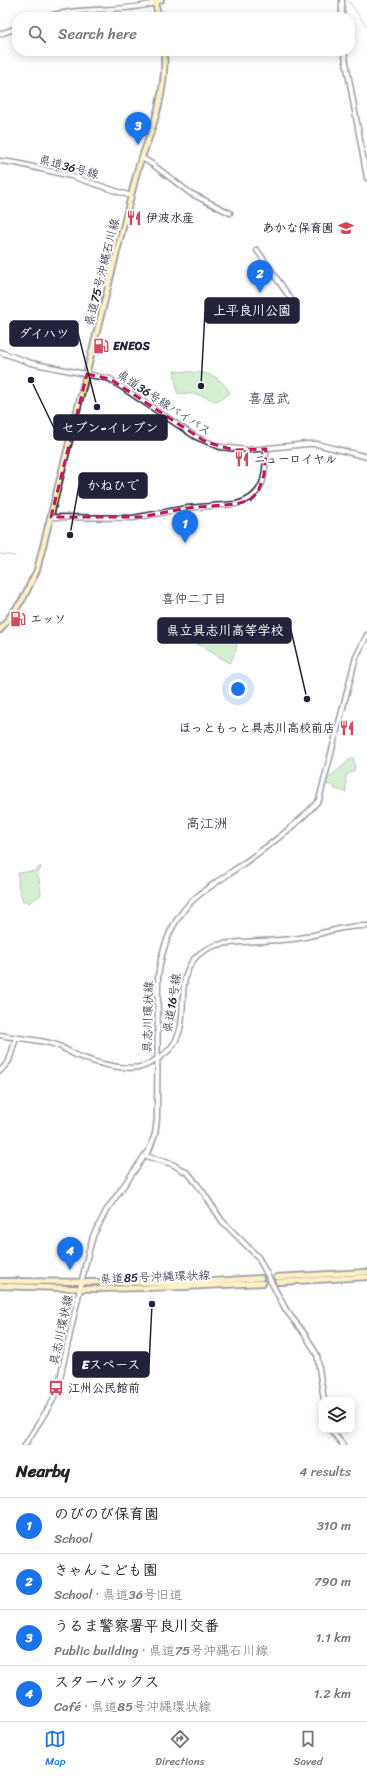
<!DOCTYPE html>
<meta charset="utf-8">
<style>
body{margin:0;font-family:Sriracha,"Klee One",sans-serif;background:#f2f2f2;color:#222}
.controls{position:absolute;right:12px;bottom:12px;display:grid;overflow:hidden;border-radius:8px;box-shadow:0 2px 10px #0003}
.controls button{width:36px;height:36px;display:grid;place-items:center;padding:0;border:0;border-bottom:1px solid #e0e0e0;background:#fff;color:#222;font:20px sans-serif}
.you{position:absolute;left:238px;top:689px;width:14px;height:14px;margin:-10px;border:3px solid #fff;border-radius:50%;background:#1a73e8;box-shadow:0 0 0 6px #1a73e833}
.badge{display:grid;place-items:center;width:26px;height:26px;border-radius:50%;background:#1a73e8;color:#fff;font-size:13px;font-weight:700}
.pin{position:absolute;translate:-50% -33px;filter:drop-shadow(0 1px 2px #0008)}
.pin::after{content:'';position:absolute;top:21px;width:14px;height:12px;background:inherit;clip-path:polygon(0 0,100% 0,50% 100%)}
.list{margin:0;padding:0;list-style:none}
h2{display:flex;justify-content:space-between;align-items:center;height:52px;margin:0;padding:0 16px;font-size:17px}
h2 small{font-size:13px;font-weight:400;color:#767676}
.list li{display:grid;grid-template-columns:26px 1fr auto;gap:12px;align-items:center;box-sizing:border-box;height:56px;padding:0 16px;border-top:1px solid #e0e0e0}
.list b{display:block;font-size:15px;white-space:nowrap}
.list p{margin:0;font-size:13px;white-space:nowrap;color:#767676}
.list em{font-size:13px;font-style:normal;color:#767676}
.icon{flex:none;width:22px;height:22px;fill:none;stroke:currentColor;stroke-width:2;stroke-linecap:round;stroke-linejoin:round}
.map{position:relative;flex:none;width:367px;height:1445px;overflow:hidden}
.search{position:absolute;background:#fff;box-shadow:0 2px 10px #0003;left:12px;right:12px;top:12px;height:44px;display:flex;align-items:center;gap:10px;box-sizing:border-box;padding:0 14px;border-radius:16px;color:#767676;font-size:15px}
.sheet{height:276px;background:#fff}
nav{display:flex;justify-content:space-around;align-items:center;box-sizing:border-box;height:56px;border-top:1px solid #e0e0e0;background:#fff;font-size:11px;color:#767676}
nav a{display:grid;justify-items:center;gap:2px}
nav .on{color:#1a73e8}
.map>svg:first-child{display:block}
.green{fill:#a5da9c;stroke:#647e6c}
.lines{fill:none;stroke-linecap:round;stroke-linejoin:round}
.stream{stroke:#638fa8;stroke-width:1}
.primary-tunnel{stroke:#d3d3d8;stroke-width:4.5;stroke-dasharray:4.5 2;stroke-linecap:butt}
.secondary-casing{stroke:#22223b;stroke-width:7}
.primary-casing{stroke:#22223b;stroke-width:8}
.secondary{stroke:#fff;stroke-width:4}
.primary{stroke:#fae180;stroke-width:4.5}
.marked{fill:none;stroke:#c2185b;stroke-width:3;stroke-dasharray:8 5;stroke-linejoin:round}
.labels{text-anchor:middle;stroke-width:4;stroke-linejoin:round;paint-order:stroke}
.street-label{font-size:12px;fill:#22223b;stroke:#fff}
.poi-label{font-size:12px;font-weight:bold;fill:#22223b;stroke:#fff;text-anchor:start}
.neighbourhood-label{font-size:13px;fill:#22223b;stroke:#fff}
.quarter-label{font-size:14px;fill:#22223b;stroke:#fff}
.leader{fill:none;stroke:#22223b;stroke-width:1.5}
.callout-dot{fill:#22223b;stroke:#fff;stroke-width:1.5}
.callout{fill:#22223b;stroke:#22223b;stroke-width:1.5}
.callout-label{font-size:13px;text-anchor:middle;font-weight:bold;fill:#fff}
</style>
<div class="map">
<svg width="367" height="1445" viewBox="0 0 367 1445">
<rect width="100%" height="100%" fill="#fff"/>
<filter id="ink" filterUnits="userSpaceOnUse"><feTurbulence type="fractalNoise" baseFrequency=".025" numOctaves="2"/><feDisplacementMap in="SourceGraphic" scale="8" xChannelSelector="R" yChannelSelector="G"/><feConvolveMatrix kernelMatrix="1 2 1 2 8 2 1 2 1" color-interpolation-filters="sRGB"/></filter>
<g filter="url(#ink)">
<g class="green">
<path d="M 174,371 C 198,373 217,369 230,393 C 212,406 217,400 199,395 C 192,393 184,394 177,393 Z"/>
<path d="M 238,629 L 236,651 L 230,663 L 197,644 Z"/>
<path d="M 353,757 L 355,766 L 354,771 L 346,775 L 346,792 L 335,789 L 332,785 L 323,784 L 324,782 Z"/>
<path d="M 40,866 L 41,868 L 37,875 L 39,878 L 41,895 L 29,903 L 28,901 L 23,901 L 18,885 L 18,873 L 35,871 Z"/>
</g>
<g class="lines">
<g class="stream">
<path d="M 348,0 L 367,27"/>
<path d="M 0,554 L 15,556"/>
</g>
<g class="primary-tunnel">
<path d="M 261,1278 L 277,1277"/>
<path d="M 263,1283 L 278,1282"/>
</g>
<defs>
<g id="secondary">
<path d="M 47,17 C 81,6 120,13 155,3"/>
<path d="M 342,17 L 342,0"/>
<path d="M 0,34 L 17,28"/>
<path d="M 344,51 L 367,178"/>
<path d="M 142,158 L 152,164 L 190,193 L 230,213"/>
<path d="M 0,161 L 16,163 L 71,176 L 131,196"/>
<path d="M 257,250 L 293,302"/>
<path d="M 0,352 L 31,363 L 110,379 L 196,437 L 220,447 L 248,450 L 307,444 L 317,444 L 367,457"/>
<path d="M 51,517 L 133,518 L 187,508 L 236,504 C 265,497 266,475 266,449"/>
<path d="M 0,1035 C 19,1039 38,1039 57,1045 C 64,1048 71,1053 78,1056 C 96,1063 121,1070 141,1067 C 148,1065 156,1060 162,1056 C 199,1029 168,983 198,955 C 204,950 210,947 217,945 C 242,940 268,942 293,939 C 317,936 342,925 367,926"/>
<path d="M 0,1071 L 9,1061 L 16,1038"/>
<path d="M 146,1156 L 172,1164 L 189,1174 L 203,1192 L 222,1221 L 258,1257 L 286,1310 L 306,1336 L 317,1355 L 324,1400"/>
<path d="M 331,1430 L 343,1445"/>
<path d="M 25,1445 L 52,1402 L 58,1387 L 87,1258 L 93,1236 L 106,1211 L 150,1148 L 155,1134 L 157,1119 L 158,976 C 161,955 168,931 181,914 C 193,896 213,885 230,873 C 261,851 294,829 319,800 L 356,657 L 367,635"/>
</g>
<g id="primary">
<path d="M 154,0 L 159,17"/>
<path d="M 155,3 L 161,0"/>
<path d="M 0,630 L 23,599 L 37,570 L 138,168 C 152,130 167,93 164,51"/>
<path d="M 277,1277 L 367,1272"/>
<path d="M 0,1281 L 183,1283 L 261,1278"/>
<path d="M 278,1282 L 367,1277"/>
<path d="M 0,1286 L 97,1289 L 183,1287 L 263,1283"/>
</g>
</defs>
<use href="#secondary" class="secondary-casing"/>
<use href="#primary" class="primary-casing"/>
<use href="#secondary" class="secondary"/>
<use href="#primary" class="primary"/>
</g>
</g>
<path d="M0 0H367V1445H0ZM 87,374 L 110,379 L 206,442 L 234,450 L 266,449 L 264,475 L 258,492 L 250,500 L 236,504 L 187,508 L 141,517 L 51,517 Z" fill="#fff" fill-opacity=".55" fill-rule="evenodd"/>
<path class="marked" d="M 87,374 L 110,379 L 206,442 L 234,450 L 266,449 L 264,475 L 258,492 L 250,500 L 236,504 L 187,508 L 141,517 L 51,517 Z"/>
<defs>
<symbol id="restaurant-bare" viewBox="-9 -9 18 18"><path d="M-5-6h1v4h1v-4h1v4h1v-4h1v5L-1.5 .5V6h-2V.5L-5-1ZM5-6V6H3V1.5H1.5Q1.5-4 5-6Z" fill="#d1495b" stroke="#fff" stroke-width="2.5" paint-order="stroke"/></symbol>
<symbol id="school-bare" viewBox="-9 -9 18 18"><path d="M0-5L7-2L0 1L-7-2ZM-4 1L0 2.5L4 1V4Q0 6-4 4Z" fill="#d1495b" stroke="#fff" stroke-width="2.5" paint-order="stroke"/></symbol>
<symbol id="fuel-bare" viewBox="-9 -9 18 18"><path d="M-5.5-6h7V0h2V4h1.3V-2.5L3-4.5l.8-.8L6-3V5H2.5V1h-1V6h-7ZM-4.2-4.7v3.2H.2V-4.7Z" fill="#d1495b" stroke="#fff" stroke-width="2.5" paint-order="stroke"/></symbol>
<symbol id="bus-bare" viewBox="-9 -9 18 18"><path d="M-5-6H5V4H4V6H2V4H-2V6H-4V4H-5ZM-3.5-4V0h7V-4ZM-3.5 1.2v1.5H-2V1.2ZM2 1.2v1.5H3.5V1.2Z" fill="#d1495b" stroke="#fff" stroke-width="2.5" paint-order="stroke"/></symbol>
</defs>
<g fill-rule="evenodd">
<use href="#restaurant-bare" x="123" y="207" width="22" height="22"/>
<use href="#school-bare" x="335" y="217" width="22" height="22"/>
<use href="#fuel-bare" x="90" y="335" width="22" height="22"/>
<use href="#restaurant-bare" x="231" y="448" width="22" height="22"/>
<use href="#fuel-bare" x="7" y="608" width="22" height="22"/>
<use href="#restaurant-bare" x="336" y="717" width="22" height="22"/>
<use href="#bus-bare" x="45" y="1377" width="22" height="22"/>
</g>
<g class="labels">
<g class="street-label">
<text transform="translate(69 167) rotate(15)" y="4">県道36号線</text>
<text transform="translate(102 272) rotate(-76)" y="4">県道75号沖縄石川線</text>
<text transform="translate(164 403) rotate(33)" y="4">県道36号線バイパス</text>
<text transform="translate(172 1003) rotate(-81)" y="4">県道16号線</text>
<text transform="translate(148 1017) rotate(-89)" y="4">具志川環状線</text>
<text transform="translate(155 1277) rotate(-2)" y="4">県道85号沖縄環状線</text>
<text transform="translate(61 1330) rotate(-78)" y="4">具志川環状線</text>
</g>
<g class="poi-label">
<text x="146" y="222">伊波水産</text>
<text x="334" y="232" text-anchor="end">あかな保育園</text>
<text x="113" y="350">ENEOS</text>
<text x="254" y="463">ニューロイヤル</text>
<text x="30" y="623">エッソ</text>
<text x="335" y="732" text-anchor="end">ほっともっと具志川高校前店</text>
<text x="68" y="1392">江州公民館前</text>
</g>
<g class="neighbourhood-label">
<text x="194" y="603">喜仲二丁目</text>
</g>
<g class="quarter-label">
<text x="269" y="403">喜屋武</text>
<text x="207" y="828">高江洲</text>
</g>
</g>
<path class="leader" d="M201 386L205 311M97 407L78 333M31 380L54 428M70 535L79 485M307 699L291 630M152 1304L149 1365"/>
<g class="callout-dot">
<circle cx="201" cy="386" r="4"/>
<circle cx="97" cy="407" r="4"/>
<circle cx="31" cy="380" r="4"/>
<circle cx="70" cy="535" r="4"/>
<circle cx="307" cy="699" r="4"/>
<circle cx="152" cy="1304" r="4"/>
</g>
<g class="callout">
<rect x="205" y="298" width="94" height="25" rx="4"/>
<rect x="10" y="321" width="68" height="25" rx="4"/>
<rect x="54" y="415" width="113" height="25" rx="4"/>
<rect x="79" y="473" width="68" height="25" rx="4"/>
<rect x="158" y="618" width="133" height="25" rx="4"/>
<rect x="73" y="1352" width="76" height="25" rx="4"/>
</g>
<g class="callout-label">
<text x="252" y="315">上平良川公園</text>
<text x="44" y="338">ダイハツ</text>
<text x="110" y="432">セブン-イレブン</text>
<text x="113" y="490">かねひで</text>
<text x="225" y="635">県立具志川高等学校</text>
<text x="111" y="1369">Eスペース</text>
</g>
</svg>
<div class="controls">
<button><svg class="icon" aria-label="layers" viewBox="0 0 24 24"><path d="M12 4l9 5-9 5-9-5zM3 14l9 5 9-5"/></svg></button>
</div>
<div class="you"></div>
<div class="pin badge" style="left:185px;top:543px">1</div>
<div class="pin badge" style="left:260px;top:293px">2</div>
<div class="pin badge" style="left:138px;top:145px">3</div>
<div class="pin badge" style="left:70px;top:1270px">4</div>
<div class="search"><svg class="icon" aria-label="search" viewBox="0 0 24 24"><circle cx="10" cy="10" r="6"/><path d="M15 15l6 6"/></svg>Search here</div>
</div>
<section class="sheet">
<h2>Nearby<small>4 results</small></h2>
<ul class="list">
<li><span class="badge">1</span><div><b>のびのび保育園</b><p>School</p></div><em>310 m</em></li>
<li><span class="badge">2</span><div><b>きゃんこども園</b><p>School · 県道36号旧道</p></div><em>790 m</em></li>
<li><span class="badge">3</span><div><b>うるま警察署平良川交番</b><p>Public building · 県道75号沖縄石川線</p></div><em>1.1 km</em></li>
<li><span class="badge">4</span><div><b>スターバックス</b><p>Café · 県道85号沖縄環状線</p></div><em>1.2 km</em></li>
</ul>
</section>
<nav>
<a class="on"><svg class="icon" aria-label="map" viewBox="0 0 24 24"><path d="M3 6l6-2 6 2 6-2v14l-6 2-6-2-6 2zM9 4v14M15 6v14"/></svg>Map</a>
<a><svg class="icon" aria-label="directions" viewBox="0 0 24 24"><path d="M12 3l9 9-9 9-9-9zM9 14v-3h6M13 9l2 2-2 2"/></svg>Directions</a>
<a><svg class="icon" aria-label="saved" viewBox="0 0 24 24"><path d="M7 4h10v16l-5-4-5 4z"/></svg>Saved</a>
</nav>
